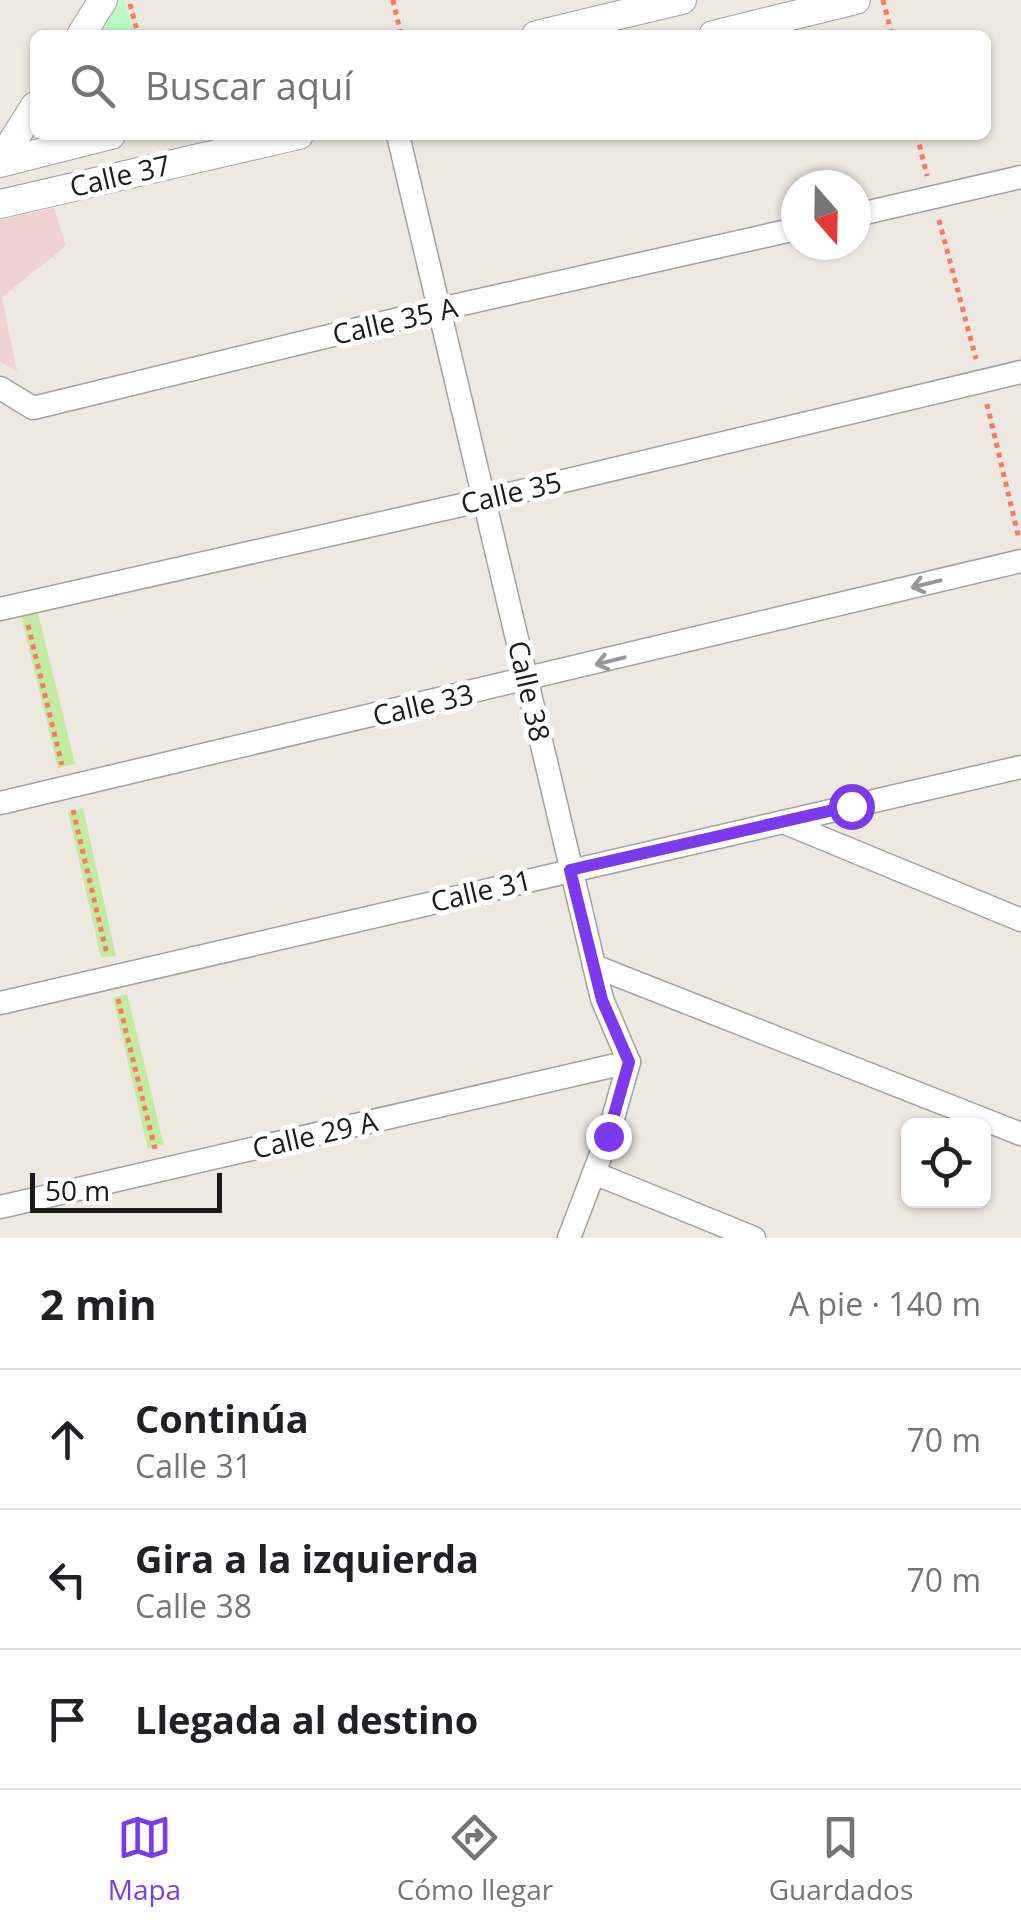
<!DOCTYPE html>
<html lang="es">
<meta charset="utf-8">
<style>
body{margin:0;font-family:"Open Sans",sans-serif;background:#f2f2f2;color:#202124}
.controls{position:absolute;right:30px;bottom:30px;display:grid;overflow:hidden;border-radius:15px;box-shadow:0 2px 8px #0004}
.controls button{width:90px;height:90px;display:grid;place-items:center;padding:0;border:0;border-bottom:2px solid #e0e0e0;background:#fff;color:#202124;font:50px sans-serif}
.compass{position:absolute;left:781px;top:170px;width:90px;height:90px;border-radius:50%;background:#fff;box-shadow:0 2px 8px #0004;rotate:160deg}
.scale{position:absolute;left:30px;bottom:25px;width:192px;box-sizing:border-box;padding-left:10px;border:5px solid #1b1b1b;border-top:0;font-size:28px;line-height:35px;white-space:nowrap;color:#1b1b1b;-webkit-text-stroke:8px #fff;paint-order:stroke}
.stop{position:absolute;width:30px;height:30px;margin:-22px;border:8px solid #7c3aed;border-radius:50%;background:#fff}
.stop.end{background:#7c3aed;border-color:#fff;box-shadow:0 2px 10px #0008}
.list{margin:0;padding:0;list-style:none}
h2{display:flex;justify-content:space-between;align-items:center;height:130px;margin:0;padding:0 40px;font-size:42px}
h2 small{font-size:32px;font-weight:400;color:#757577}
.list li{display:grid;grid-template-columns:65px 1fr auto;gap:30px;align-items:center;box-sizing:border-box;height:140px;padding:0 40px;border-top:2px solid #e0e0e0}
.list b{display:block;font-size:38px;white-space:nowrap}
.list p{margin:0;font-size:32px;white-space:nowrap;color:#757577}
.list em{font-size:32px;font-style:normal;color:#757577}
.icon{flex:none;width:55px;height:55px;fill:none;stroke:currentColor;stroke-width:2;stroke-linecap:round;stroke-linejoin:round}
.map{position:relative;flex:none;width:1021px;height:1238px;overflow:hidden}
.search{position:absolute;background:#fff;box-shadow:0 2px 8px #0004;left:30px;right:30px;top:30px;height:110px;display:flex;align-items:center;gap:25px;box-sizing:border-box;padding:0 35px;border-radius:15px;color:#757577;font-size:38px}
.sheet{height:550px;background:#fff}
nav{display:flex;justify-content:space-around;align-items:center;box-sizing:border-box;height:140px;border-top:2px solid #e0e0e0;background:#fff;font-size:28px;color:#757577}
nav a{display:grid;justify-items:center;gap:5px}
nav .on{color:#7c3aed}
.map>svg:first-child{display:block}
.commercial{fill:#efd1ce}
.grass{fill:#c3eaa3}
.park{fill:#bafac2}
.lines{fill:none;stroke-linecap:round;stroke-linejoin:round}
.minor-casing{stroke:#a2a2a2;stroke-width:25}
.tertiary-casing{stroke:#a2a2a2;stroke-width:30}
.path{stroke:#fd7861;stroke-width:5;stroke-dasharray:5 5;stroke-linecap:butt}
.minor{stroke:#fff;stroke-width:22}
.tertiary{stroke:#fff;stroke-width:28}
.oneway{stroke:#989898}
.route{stroke:#7c3aed;stroke-width:12}
.labels{text-anchor:middle;stroke-width:10;stroke-linejoin:round;paint-order:stroke}
.street-label{font-size:28px;fill:#1b1b1b;stroke:#fff}
</style>
<div class="map">
<svg width="1021" height="1238" viewBox="0 0 1021 1238">
<rect width="100%" height="100%" fill="#ede9e0"/>
<path class="commercial" d="M 54,208 L 66,246 L 2,297 L 17,372 L 0,361 L 0,220 Z"/>
<g class="grass">
<path d="M 38,613 L 75,764 L 58,768 L 21,616 Z"/>
<path d="M 83,808 L 116,956 L 101,958 L 68,812 Z"/>
<path d="M 127,994 L 164,1145 L 148,1149 L 113,998 Z"/>
</g>
<path class="park" d="M 121,0 L 124,0 L 135,35 L 99,35 Z"/>
<g class="lines">
<defs>
<g id="minor">
<path d="M 398,135 L 602,999 L 629,1062 L 608,1136 L 569,1238"/>
<path d="M 856,215 L 1021,177"/>
<path d="M 0,388 L 33,408 L 440,309 L 796,229"/>
<path d="M 0,609 L 484,500 L 1021,372"/>
<path d="M 0,803 L 1021,561"/>
<path d="M 783,822 L 1021,920"/>
<path d="M 594,966 L 1021,1134"/>
<path d="M 0,1003 L 1021,767"/>
<path d="M 594,1173 L 754,1238"/>
<path d="M 0,1207 L 629,1062"/>
</g>
<g id="tertiary">
<path d="M 81,35 L 103,0"/>
<path d="M 536,35 L 682,0"/>
<path d="M 713,35 L 856,0"/>
<path d="M 0,161 L 35,106"/>
<path d="M 0,163 L 111,135"/>
<path d="M 0,204 L 299,135"/>
</g>
</defs>
<use href="#minor" class="minor-casing"/>
<use href="#tertiary" class="tertiary-casing"/>
<g class="path">
<path d="M 393,0 L 401,35"/>
<path d="M 883,0 L 892,35"/>
<path d="M 130,4 L 138,35"/>
<path d="M 917,135 L 927,176"/>
<path d="M 939,220 L 976,359"/>
<path d="M 987,404 L 1019,539"/>
<path d="M 28,625 L 62,765"/>
<path d="M 73,810 L 107,955"/>
<path d="M 118,999 L 155,1149"/>
</g>
<use href="#minor" class="minor"/>
<use href="#tertiary" class="tertiary"/>
</g>
<defs><path id="oneway-shaft" d="M-6 0H5M1.5-3L5.5 0L1.5 3" fill="none" stroke-width="1.6" stroke-linecap="round" stroke-linejoin="round" transform="scale(2.5)"/></defs>
<g class="oneway">
<use href="#oneway-shaft" transform="translate(926 584) rotate(166)"/>
<use href="#oneway-shaft" transform="translate(610 661) rotate(166)"/>
</g>
<g class="lines">
<path class="route" d="M 608,1136 L 629,1062 L 602,1000 L 570,870 L 851,806"/>
</g>
<g class="labels">
<g class="street-label">
<text transform="translate(120 176) rotate(-13)" y="10">Calle 37</text>
<text transform="translate(395 321) rotate(-13)" y="10">Calle 35 A</text>
<text transform="translate(511 493) rotate(-13)" y="10">Calle 35</text>
<text transform="translate(529 691) rotate(77)" y="10">Calle 38</text>
<text transform="translate(423 705) rotate(-13)" y="10">Calle 33</text>
<text transform="translate(481 891) rotate(-13)" y="10">Calle 31</text>
<text transform="translate(315 1135) rotate(-13)" y="10">Calle 29 A</text>
</g>
</g>
</svg>
<div class="controls">
<button><svg class="icon" aria-label="locate" viewBox="0 0 24 24"><circle cx="12" cy="12" r="6"/><path d="M12 2v4M12 18v4M2 12h4M18 12h4"/></svg></button>
</div>
<svg class="compass" viewBox="-18 -18 36 36"><path d="M0-13l5 13h-10z" fill="#e53935"/><path d="M0 13l5-13h-10z" fill="#757577"/></svg>
<div class="scale">50 m</div>
<div class="stop" style="left:851px;top:806px"></div>
<div class="stop end" style="left:608px;top:1136px"></div>
<div class="search"><svg class="icon" aria-label="search" viewBox="0 0 24 24"><circle cx="10" cy="10" r="6"/><path d="M15 15l6 6"/></svg>Buscar aquí</div>
</div>
<section class="sheet">
<h2>2 min<small>A pie · 140 m</small></h2>
<ul class="list">
<li><svg class="icon" aria-label="ahead" viewBox="0 0 24 24"><path d="M12 20V5M6 11l6-6 6 6"/></svg><div><b>Continúa</b><p>Calle 31</p></div><em>70 m</em></li>
<li><svg class="icon" aria-label="left" viewBox="0 0 24 24"><path d="M17 20v-9H6M10 6l-5 5 5 5"/></svg><div><b>Gira a la izquierda</b><p>Calle 38</p></div><em>70 m</em></li>
<li><svg class="icon" aria-label="arrive" viewBox="0 0 24 24"><path d="M6 21V4h12l-3 4 3 4H6"/></svg><div><b>Llegada al destino</b></div></li>
</ul>
</section>
<nav>
<a class="on"><svg class="icon" aria-label="map" viewBox="0 0 24 24"><path d="M3 6l6-2 6 2 6-2v14l-6 2-6-2-6 2zM9 4v14M15 6v14"/></svg>Mapa</a>
<a><svg class="icon" aria-label="directions" viewBox="0 0 24 24"><path d="M12 3l9 9-9 9-9-9zM9 14v-3h6M13 9l2 2-2 2"/></svg>Cómo llegar</a>
<a><svg class="icon" aria-label="saved" viewBox="0 0 24 24"><path d="M7 4h10v16l-5-4-5 4z"/></svg>Guardados</a>
</nav>
